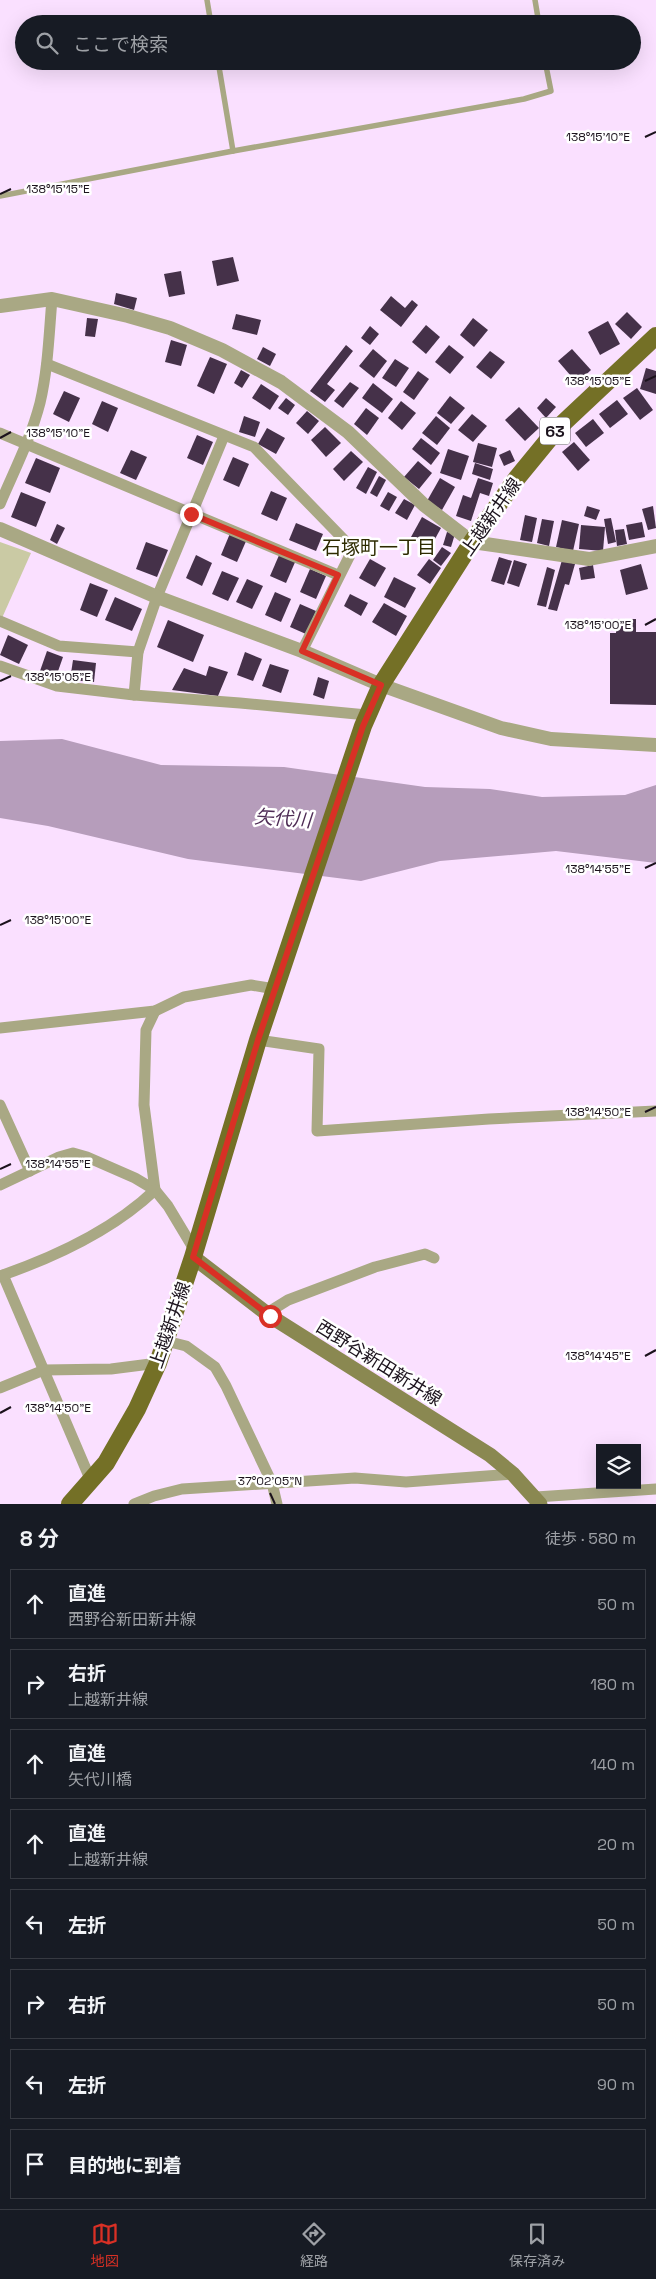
<!DOCTYPE html>
<html lang="ja">
<meta charset="utf-8">
<style>
body{margin:0;font-family:"Space Grotesk","Noto Sans JP",sans-serif;background:#20242c;color:#f1f3f6}
.controls{position:absolute;right:15px;bottom:15px;display:grid;overflow:hidden;border-radius:0px;box-shadow:0 5px 20px #0002}
.controls button{width:45px;height:45px;display:grid;place-items:center;padding:0;border:0;border-bottom:1px solid #363941;background:#171b24;color:#f1f3f6;font:25px sans-serif}
.stop{position:absolute;width:15px;height:15px;margin:-11px;border:4px solid #d93025;border-radius:50%;background:#fff}
.stop.end{background:#d93025;border-color:#fff;box-shadow:0 1px 5px #0008}
.list{margin:0;padding:0;list-style:none}
h2{display:flex;justify-content:space-between;align-items:center;height:65px;margin:0;padding:0 20px;font-size:21px}
h2 small{font-size:16px;font-weight:400;color:#9ea1a6}
.list li{display:grid;grid-template-columns:32px 1fr auto;gap:15px;align-items:center;box-sizing:border-box;height:70px;margin:0 10px 10px;padding:0 10px;border:1px solid #363941;border-radius:0px}
.list b{display:block;font-size:19px;white-space:nowrap}
.list p{margin:0;font-size:16px;white-space:nowrap;color:#9ea1a6}
.list em{font-size:16px;font-style:normal;color:#9ea1a6}
.icon{flex:none;width:28px;height:28px;fill:none;stroke:currentColor;stroke-width:2;stroke-linecap:round;stroke-linejoin:round}
.map{position:relative;flex:none;width:656px;height:1504px;overflow:hidden}
.search{position:absolute;background:#171b24;box-shadow:0 5px 20px #0002;left:15px;right:15px;top:15px;height:55px;display:flex;align-items:center;gap:12px;box-sizing:border-box;padding:0 18px;border-radius:28px;color:#9ea1a6;font-size:19px}
.sheet{height:705px;background:#171b24}
nav{display:flex;justify-content:space-around;align-items:center;box-sizing:border-box;height:70px;border-top:1px solid #363941;background:#171b24;font-size:14px;color:#9ea1a6}
nav a{display:grid;justify-items:center;gap:2px}
nav .on{color:#d93025}
.map>svg:first-child{display:block}
.green{fill:#cacaa4}
.water{fill:#b69dbb}
.building{fill:#453149}
.lines{fill:none;stroke-linecap:round;stroke-linejoin:round}
.service{stroke:#a9a884;stroke-width:5.5}
.minor{stroke:#a9a884;stroke-width:11}
.tertiary{stroke:#a9a884;stroke-width:14}
.secondary{stroke:#8a8851;stroke-width:15}
.primary{stroke:#747026;stroke-width:18}
.route{stroke:#d93025;stroke-width:6}
.ticks{fill:none;stroke:#1b121c;stroke-width:2}
.labels{text-anchor:middle;stroke-width:5;stroke-linejoin:round;paint-order:stroke}
.shield{fill:#fff;stroke:#5f5960;stroke-width:1}
.shield-label{font-size:16px;font-weight:bold;fill:#1b121c}
.street-label{font-size:18px;fill:#1b121c;stroke:#fff}
.neighbourhood-label{font-size:19px;fill:#2d2b00;stroke:#fff}
.water-label{font-size:19px;font-style:italic;fill:#4e2c55;stroke:#fff}
.ticks-label{font-size:12px;text-anchor:middle;fill:#1b121c;stroke:#fff;stroke-width:5;stroke-linejoin:round;paint-order:stroke}
</style>
<div class="map">
<svg width="656" height="1504" viewBox="0 0 656 1504">
<rect width="100%" height="100%" fill="#fae0ff"/>
<path class="green" d="M 0,542 L 31,553 L 2,618 L 0,617 Z"/>
<path class="water" d="M 62,739 L 161,765 L 284,767 L 425,787 L 490,789 L 542,797 L 625,795 L 656,785 L 656,863 L 556,851 L 440,861 L 361,881 L 188,859 L 48,826 L 0,818 L 0,741 Z"/>
<g class="building">
<path d="M 233,257 L 239,281 L 217,286 L 212,261 Z"/>
<path d="M 181,271 L 185,294 L 169,297 L 164,274 Z"/>
<path d="M 116,293 L 137,298 L 134,310 L 114,304 Z"/>
<path d="M 391,296 L 405,308 L 412,300 L 418,305 L 401,327 L 380,310 Z"/>
<path d="M 627,312 L 642,327 L 631,339 L 615,324 Z"/>
<path d="M 236,314 L 261,320 L 257,335 L 232,329 Z"/>
<path d="M 87,318 L 98,319 L 95,337 L 85,336 Z"/>
<path d="M 473,318 L 488,330 L 474,347 L 460,335 Z"/>
<path d="M 608,321 L 620,344 L 600,355 L 588,332 Z"/>
<path d="M 426,325 L 440,337 L 426,354 L 412,342 Z"/>
<path d="M 370,326 L 379,334 L 370,345 L 361,338 Z"/>
<path d="M 171,340 L 187,345 L 181,366 L 165,362 Z"/>
<path d="M 346,345 L 353,351 L 327,384 L 335,390 L 325,402 L 310,391 Z"/>
<path d="M 449,345 L 464,357 L 450,374 L 435,362 Z"/>
<path d="M 263,347 L 276,354 L 270,366 L 257,359 Z"/>
<path d="M 373,349 L 387,361 L 374,378 L 359,366 Z"/>
<path d="M 572,349 L 591,370 L 577,383 L 558,361 Z"/>
<path d="M 490,351 L 505,362 L 491,379 L 476,367 Z"/>
<path d="M 210,357 L 227,364 L 214,394 L 197,386 Z"/>
<path d="M 395,359 L 409,368 L 396,387 L 382,378 Z"/>
<path d="M 646,368 L 656,371 L 656,394 L 640,389 Z"/>
<path d="M 241,370 L 250,375 L 242,388 L 234,383 Z"/>
<path d="M 418,371 L 429,379 L 414,400 L 403,392 Z"/>
<path d="M 350,382 L 359,388 L 343,408 L 334,401 Z"/>
<path d="M 373,383 L 393,399 L 382,413 L 362,398 Z"/>
<path d="M 261,384 L 279,396 L 270,410 L 252,398 Z"/>
<path d="M 637,388 L 653,410 L 640,420 L 623,398 Z"/>
<path d="M 64,391 L 80,398 L 69,422 L 53,414 Z"/>
<path d="M 450,396 L 465,408 L 451,424 L 437,413 Z"/>
<path d="M 286,398 L 295,405 L 288,415 L 278,408 Z"/>
<path d="M 546,398 L 556,407 L 546,418 L 537,408 Z"/>
<path d="M 617,400 L 628,414 L 610,428 L 599,414 Z"/>
<path d="M 102,401 L 118,408 L 108,432 L 92,424 Z"/>
<path d="M 401,401 L 416,413 L 402,430 L 388,418 Z"/>
<path d="M 519,407 L 539,428 L 525,441 L 505,420 Z"/>
<path d="M 366,408 L 379,418 L 367,435 L 354,424 Z"/>
<path d="M 307,411 L 319,421 L 308,434 L 296,423 Z"/>
<path d="M 472,414 L 487,426 L 473,442 L 458,430 Z"/>
<path d="M 244,416 L 260,422 L 255,437 L 239,432 Z"/>
<path d="M 436,416 L 450,428 L 437,445 L 422,433 Z"/>
<path d="M 593,419 L 604,433 L 586,447 L 575,433 Z"/>
<path d="M 325,427 L 341,443 L 326,457 L 311,440 Z"/>
<path d="M 267,428 L 285,438 L 276,454 L 258,444 Z"/>
<path d="M 197,435 L 213,442 L 203,465 L 187,458 Z"/>
<path d="M 421,438 L 440,453 L 431,465 L 412,449 Z"/>
<path d="M 574,442 L 590,460 L 578,471 L 562,452 Z"/>
<path d="M 478,443 L 497,448 L 492,467 L 473,462 Z"/>
<path d="M 448,449 L 469,456 L 461,480 L 440,473 Z"/>
<path d="M 131,450 L 147,457 L 136,480 L 120,473 Z"/>
<path d="M 510,450 L 515,461 L 504,466 L 499,455 Z"/>
<path d="M 351,451 L 363,462 L 344,481 L 333,469 Z"/>
<path d="M 233,457 L 249,464 L 239,487 L 223,480 Z"/>
<path d="M 36,458 L 60,468 L 50,493 L 25,483 Z"/>
<path d="M 418,461 L 432,473 L 419,489 L 404,477 Z"/>
<path d="M 475,463 L 493,469 L 490,480 L 472,474 Z"/>
<path d="M 368,467 L 377,472 L 366,494 L 356,488 Z"/>
<path d="M 379,476 L 386,480 L 377,497 L 370,493 Z"/>
<path d="M 440,478 L 455,487 L 442,510 L 427,501 Z"/>
<path d="M 478,478 L 493,483 L 489,496 L 480,493 L 471,521 L 456,516 L 463,495 L 471,498 Z"/>
<path d="M 271,491 L 287,498 L 277,521 L 261,514 Z"/>
<path d="M 21,492 L 46,502 L 36,527 L 11,517 Z"/>
<path d="M 388,492 L 397,497 L 389,511 L 380,506 Z"/>
<path d="M 404,499 L 415,505 L 407,520 L 395,513 Z"/>
<path d="M 587,506 L 600,510 L 596,520 L 584,516 Z"/>
<path d="M 653,506 L 656,528 L 648,530 L 642,509 Z"/>
<path d="M 525,515 L 537,518 L 532,542 L 520,540 Z"/>
<path d="M 422,517 L 441,528 L 430,548 L 411,537 Z"/>
<path d="M 611,518 L 616,542 L 608,544 L 604,519 Z"/>
<path d="M 542,519 L 554,521 L 549,546 L 537,543 Z"/>
<path d="M 562,520 L 579,524 L 573,551 L 556,547 Z"/>
<path d="M 642,522 L 645,537 L 629,540 L 626,525 Z"/>
<path d="M 296,523 L 323,534 L 316,551 L 289,540 Z"/>
<path d="M 57,524 L 65,528 L 57,544 L 50,540 Z"/>
<path d="M 581,525 L 605,527 L 603,551 L 579,549 Z"/>
<path d="M 624,529 L 627,544 L 617,546 L 615,530 Z"/>
<path d="M 231,531 L 247,539 L 237,562 L 221,555 Z"/>
<path d="M 447,532 L 455,534 L 451,547 L 443,545 Z"/>
<path d="M 146,542 L 168,550 L 157,577 L 136,569 Z"/>
<path d="M 442,547 L 451,553 L 441,566 L 433,560 Z"/>
<path d="M 280,553 L 296,560 L 286,583 L 270,576 Z"/>
<path d="M 196,555 L 212,563 L 202,586 L 186,578 Z"/>
<path d="M 499,557 L 512,561 L 504,585 L 491,581 Z"/>
<path d="M 370,559 L 386,568 L 375,587 L 359,578 Z"/>
<path d="M 429,559 L 441,568 L 430,584 L 417,575 Z"/>
<path d="M 514,560 L 527,564 L 519,587 L 507,583 Z"/>
<path d="M 562,560 L 575,564 L 569,585 L 565,584 L 557,611 L 548,609 Z"/>
<path d="M 641,564 L 648,589 L 626,595 L 620,570 Z"/>
<path d="M 593,565 L 595,578 L 581,580 L 579,568 Z"/>
<path d="M 547,567 L 555,570 L 546,607 L 537,605 Z"/>
<path d="M 310,569 L 326,576 L 316,599 L 300,592 Z"/>
<path d="M 222,571 L 239,578 L 228,601 L 212,594 Z"/>
<path d="M 394,577 L 416,588 L 405,608 L 384,597 Z"/>
<path d="M 247,579 L 263,586 L 252,609 L 236,602 Z"/>
<path d="M 90,583 L 108,590 L 97,617 L 80,610 Z"/>
<path d="M 275,592 L 291,599 L 281,622 L 265,615 Z"/>
<path d="M 350,594 L 368,603 L 361,616 L 344,606 Z"/>
<path d="M 115,597 L 142,609 L 132,631 L 105,620 Z"/>
<path d="M 384,603 L 407,616 L 396,636 L 372,622 Z"/>
<path d="M 300,604 L 316,611 L 306,634 L 290,627 Z"/>
<path d="M 616,619 L 636,619 L 636,632 L 656,632 L 656,705 L 610,704 L 610,633 L 616,633 Z"/>
<path d="M 168,620 L 204,635 L 193,662 L 157,647 Z"/>
<path d="M 8,635 L 28,645 L 19,664 L 0,655 Z"/>
<path d="M 47,651 L 63,657 L 56,677 L 40,671 Z"/>
<path d="M 245,652 L 262,659 L 253,681 L 237,675 Z"/>
<path d="M 73,660 L 96,663 L 94,682 L 70,680 Z"/>
<path d="M 270,664 L 289,670 L 281,693 L 262,686 Z"/>
<path d="M 209,666 L 228,672 L 218,696 L 172,690 L 184,668 L 206,676 Z"/>
<path d="M 318,677 L 329,681 L 324,699 L 313,695 Z"/>
</g>
<g class="lines">
<g class="service">
<path d="M 207,0 L 211,24"/>
<path d="M 535,0 L 539,24"/>
<path d="M 218,61 L 233,151"/>
<path d="M 0,196 L 233,151 L 524,99 L 551,91 L 545,61"/>
</g>
<g class="minor">
<path d="M 47,364 L 254,447 L 353,549 L 302,651"/>
<path d="M 0,433 L 338,575"/>
<path d="M 0,504 C 14,471 31,438 40,403 C 48,369 49,334 52,299"/>
<path d="M 0,621 L 59,646 L 138,652"/>
<path d="M 0,666 L 57,686 L 134,695 L 240,703 L 367,715"/>
<path d="M 134,695 L 138,652 L 157,597 L 224,436"/>
<path d="M 0,1028 L 155,1011 L 184,997 L 251,985 L 275,989"/>
<path d="M 258,1040 L 319,1049 L 317,1131 L 489,1119 L 656,1111"/>
<path d="M 0,1105 L 30,1171"/>
<path d="M 0,1185 L 59,1157 L 73,1153 L 87,1157 L 135,1178 L 155,1190 L 168,1206 L 195,1251"/>
<path d="M 155,1190 L 144,1105 L 146,1030 L 155,1011"/>
<path d="M 3,1275 L 91,1481"/>
<path d="M 0,1276 C 55,1257 112,1231 155,1190"/>
<path d="M 267,1313 L 288,1300 L 375,1267 L 425,1254 L 434,1258"/>
<path d="M 166,1341 L 186,1346 L 215,1367 L 226,1386 L 272,1483 L 277,1504"/>
<path d="M 0,1388 L 44,1370 L 111,1369 L 158,1363"/>
<path d="M 536,1497 L 656,1489"/>
<path d="M 134,1504 L 154,1496 L 182,1489 L 355,1478 L 406,1482 L 513,1474"/>
</g>
<g class="tertiary">
<path d="M 0,306 L 52,299 L 128,316 L 170,328 L 222,350 L 281,382 L 348,432 L 424,505 L 472,542 L 589,559 L 656,546"/>
<path d="M 0,529 L 157,597 L 302,651 L 381,685 L 501,728 L 551,739 L 656,745"/>
</g>
<path class="secondary" d="M 193,1257 L 270,1316 L 490,1455 L 513,1474 L 540,1504"/>
<path class="primary" d="M 70,1504 L 106,1463 L 137,1409 L 158,1363 L 193,1257 L 258,1040 L 363,726 L 381,685 L 472,542 L 517,478 L 558,428 L 656,336"/>
</g>
<g class="lines">
<path class="route" d="M 191,514 L 338,575 L 302,651 L 381,685 L 363,726 L 258,1040 L 193,1257 L 270,1316"/>
</g>
<path class="ticks" d="M 645,137 L 656,132M 0,194 L 11,189M 645,381 L 656,376M 0,438 L 11,432M 645,625 L 656,619M 0,681 L 11,676M 645,868 L 656,863M 0,925 L 11,920M 645,1112 L 656,1107M 0,1169 L 11,1164M 645,1356 L 656,1350M 0,1413 L 11,1407M 270,1493 L 275,1504"/>
<g class="labels">
<rect class="shield" x="540" y="417.5" width="30" height="27" rx="4"/>
<g class="shield-label">
<text x="555" y="437">63</text>
</g>
<g class="street-label">
<text transform="translate(491 517) rotate(-55)" y="6">上越新井線</text>
<text transform="translate(170 1325) rotate(-71)" y="6">上越新井線</text>
<text transform="translate(379 1363) rotate(32)" y="6">西野谷新田新井線</text>
</g>
<g class="neighbourhood-label">
<text x="379" y="554">石塚町一丁目</text>
</g>
<g class="water-label">
<text transform="translate(283 818) rotate(4)" y="7">矢代川</text>
</g>
</g>
<g class="ticks-label">
<text x="598" y="141">138°15'10"E</text>
<text x="58" y="193">138°15'15"E</text>
<text x="598" y="385">138°15'05"E</text>
<text x="58" y="437">138°15'10"E</text>
<text x="598" y="629">138°15'00"E</text>
<text x="58" y="681">138°15'05"E</text>
<text x="598" y="873">138°14'55"E</text>
<text x="58" y="924">138°15'00"E</text>
<text x="598" y="1116">138°14'50"E</text>
<text x="58" y="1168">138°14'55"E</text>
<text x="598" y="1360">138°14'45"E</text>
<text x="58" y="1412">138°14'50"E</text>
<text x="270" y="1485">37°02'05"N</text>
</g>
</svg>
<div class="controls">
<button><svg class="icon" aria-label="layers" viewBox="0 0 24 24"><path d="M12 4l9 5-9 5-9-5zM3 14l9 5 9-5"/></svg></button>
</div>
<div class="stop" style="left:270px;top:1316px"></div>
<div class="stop end" style="left:191px;top:514px"></div>
<div class="search"><svg class="icon" aria-label="search" viewBox="0 0 24 24"><circle cx="10" cy="10" r="6"/><path d="M15 15l6 6"/></svg>ここで検索</div>
</div>
<section class="sheet">
<h2>8 分<small>徒歩 · 580 m</small></h2>
<ul class="list">
<li><svg class="icon" aria-label="ahead" viewBox="0 0 24 24"><path d="M12 20V5M6 11l6-6 6 6"/></svg><div><b>直進</b><p>西野谷新田新井線</p></div><em>50 m</em></li>
<li><svg class="icon" aria-label="right" viewBox="0 0 24 24"><path d="M7 20v-9h11M14 6l5 5-5 5"/></svg><div><b>右折</b><p>上越新井線</p></div><em>180 m</em></li>
<li><svg class="icon" aria-label="ahead" viewBox="0 0 24 24"><path d="M12 20V5M6 11l6-6 6 6"/></svg><div><b>直進</b><p>矢代川橋</p></div><em>140 m</em></li>
<li><svg class="icon" aria-label="ahead" viewBox="0 0 24 24"><path d="M12 20V5M6 11l6-6 6 6"/></svg><div><b>直進</b><p>上越新井線</p></div><em>20 m</em></li>
<li><svg class="icon" aria-label="left" viewBox="0 0 24 24"><path d="M17 20v-9H6M10 6l-5 5 5 5"/></svg><div><b>左折</b></div><em>50 m</em></li>
<li><svg class="icon" aria-label="right" viewBox="0 0 24 24"><path d="M7 20v-9h11M14 6l5 5-5 5"/></svg><div><b>右折</b></div><em>50 m</em></li>
<li><svg class="icon" aria-label="left" viewBox="0 0 24 24"><path d="M17 20v-9H6M10 6l-5 5 5 5"/></svg><div><b>左折</b></div><em>90 m</em></li>
<li><svg class="icon" aria-label="arrive" viewBox="0 0 24 24"><path d="M6 21V4h12l-3 4 3 4H6"/></svg><div><b>目的地に到着</b></div></li>
</ul>
</section>
<nav>
<a class="on"><svg class="icon" aria-label="map" viewBox="0 0 24 24"><path d="M3 6l6-2 6 2 6-2v14l-6 2-6-2-6 2zM9 4v14M15 6v14"/></svg>地図</a>
<a><svg class="icon" aria-label="directions" viewBox="0 0 24 24"><path d="M12 3l9 9-9 9-9-9zM9 14v-3h6M13 9l2 2-2 2"/></svg>経路</a>
<a><svg class="icon" aria-label="saved" viewBox="0 0 24 24"><path d="M7 4h10v16l-5-4-5 4z"/></svg>保存済み</a>
</nav>
